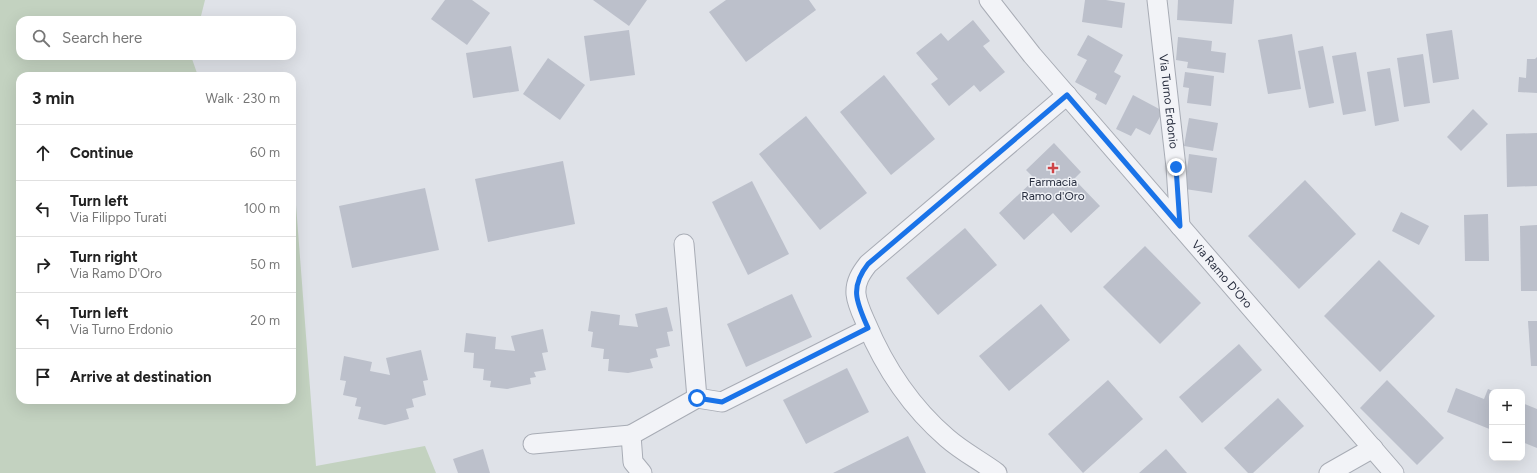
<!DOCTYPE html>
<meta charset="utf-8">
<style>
body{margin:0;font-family:Figtree,sans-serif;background:#f6f6f6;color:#222}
.controls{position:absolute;right:12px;bottom:12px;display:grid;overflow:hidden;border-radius:8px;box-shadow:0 4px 16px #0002}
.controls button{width:36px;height:36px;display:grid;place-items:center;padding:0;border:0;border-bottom:1px solid #e0e0e0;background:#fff;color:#222;font:20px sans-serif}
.stop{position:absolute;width:12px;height:12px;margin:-9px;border:3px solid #1a73e8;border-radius:50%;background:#fff}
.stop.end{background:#1a73e8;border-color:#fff;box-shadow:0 1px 4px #0008}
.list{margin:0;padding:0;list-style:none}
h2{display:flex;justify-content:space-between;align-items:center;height:52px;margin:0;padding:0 16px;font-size:17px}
h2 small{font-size:13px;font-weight:400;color:#767676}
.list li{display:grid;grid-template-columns:26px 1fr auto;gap:12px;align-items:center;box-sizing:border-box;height:56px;padding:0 16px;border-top:1px solid #e0e0e0}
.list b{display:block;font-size:15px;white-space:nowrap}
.list p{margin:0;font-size:13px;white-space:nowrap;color:#767676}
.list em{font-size:13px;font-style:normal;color:#767676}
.icon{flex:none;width:22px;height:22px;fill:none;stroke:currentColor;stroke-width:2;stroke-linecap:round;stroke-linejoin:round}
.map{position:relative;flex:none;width:1537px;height:473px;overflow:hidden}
.search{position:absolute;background:#fff;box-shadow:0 4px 16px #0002;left:16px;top:16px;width:280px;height:44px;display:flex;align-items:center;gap:10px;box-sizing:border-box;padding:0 14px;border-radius:12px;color:#767676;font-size:15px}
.panel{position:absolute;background:#fff;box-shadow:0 4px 16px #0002;left:16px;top:72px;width:280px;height:332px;border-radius:12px}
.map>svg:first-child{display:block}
.green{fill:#c3d2c0}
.building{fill:#bcc0cb}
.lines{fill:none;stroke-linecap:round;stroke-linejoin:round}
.minor-casing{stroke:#a8acb5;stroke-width:21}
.minor{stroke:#f2f3f7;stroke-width:19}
.route{stroke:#1a73e8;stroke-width:5}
.poi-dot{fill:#ce4448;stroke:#eff1f6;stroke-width:1.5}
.labels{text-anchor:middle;stroke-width:3;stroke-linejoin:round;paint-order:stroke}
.street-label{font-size:12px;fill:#282e3f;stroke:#eff1f6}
.poi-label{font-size:12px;fill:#282e3f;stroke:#eff1f6}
</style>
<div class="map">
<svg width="1537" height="473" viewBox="0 0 1537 473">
<rect width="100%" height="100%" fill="#dfe2e8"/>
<path class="green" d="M 0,0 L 205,0 L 200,20 L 20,20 L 20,56 L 191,56 L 198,76 L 20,76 L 20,400 L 292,400 L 292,203 L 296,205 L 316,466 L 425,446 L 436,473 L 0,473 Z"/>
<g class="building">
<path d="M 445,0 L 472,0 L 490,13 L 467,45 L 431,19 Z"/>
<path d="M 593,0 L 647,0 L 629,26 Z"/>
<path d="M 726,0 L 809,0 L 816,10 L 746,62 L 709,12 Z"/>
<path d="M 1085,0 L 1106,0 L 1125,3 L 1122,28 L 1082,22 Z"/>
<path d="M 1178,0 L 1234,0 L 1232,24 L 1177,20 Z"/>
<path d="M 973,20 L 990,41 L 983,46 L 1005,72 L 980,92 L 974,85 L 949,106 L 931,84 L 938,79 L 916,53 L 941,33 L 948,41 Z"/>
<path d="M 629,30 L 635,75 L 590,81 L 584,36 Z"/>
<path d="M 1452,30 L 1459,79 L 1433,83 L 1426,34 Z"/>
<path d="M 1292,34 L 1301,89 L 1268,94 L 1258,40 Z"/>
<path d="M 1088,35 L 1123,55 L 1114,72 L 1121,76 L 1106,105 L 1095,99 L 1097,94 L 1075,82 L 1087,60 L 1077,55 Z"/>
<path d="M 1178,37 L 1212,41 L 1211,51 L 1226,53 L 1224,73 L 1187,68 L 1188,62 L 1176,60 Z"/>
<path d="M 511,46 L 519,91 L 473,98 L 466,53 Z"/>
<path d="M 1323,46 L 1334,103 L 1309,108 L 1298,51 Z"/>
<path d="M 1356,52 L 1366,111 L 1343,115 L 1332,56 Z"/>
<path d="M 1423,54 L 1430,103 L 1404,107 L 1397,58 Z"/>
<path d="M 1537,57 L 1537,93 L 1518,92 L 1519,77 L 1526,78 L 1527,59 L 1535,59 Z"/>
<path d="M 548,58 L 585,85 L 560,120 L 523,94 Z"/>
<path d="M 1390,68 L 1399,121 L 1375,126 L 1367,72 Z"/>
<path d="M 1185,72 L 1214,76 L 1211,106 L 1187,103 L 1189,88 L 1183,87 Z"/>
<path d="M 884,75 L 935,139 L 891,175 L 840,112 Z"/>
<path d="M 1133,95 L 1163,111 L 1150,135 L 1136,128 L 1131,136 L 1116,129 Z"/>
<path d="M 1473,109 L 1488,124 L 1461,151 L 1447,137 Z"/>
<path d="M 806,116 L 867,193 L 820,230 L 759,154 Z"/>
<path d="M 1189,118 L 1218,123 L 1213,151 L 1184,146 Z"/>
<path d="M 1537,133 L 1537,186 L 1507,187 L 1506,134 Z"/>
<path d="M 1054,143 L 1081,172 L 1074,179 L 1100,206 L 1071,233 L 1053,213 L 1024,240 L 999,213 L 1035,179 L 1026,170 Z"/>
<path d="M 1189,154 L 1217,158 L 1212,193 L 1185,189 Z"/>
<path d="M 563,161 L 575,224 L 488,242 L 475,179 Z"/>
<path d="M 1305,180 L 1356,234 L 1299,289 L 1248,236 Z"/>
<path d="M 752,181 L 789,254 L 748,275 L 712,202 Z"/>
<path d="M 425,188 L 439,250 L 352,268 L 339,206 Z"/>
<path d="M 1401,212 L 1429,226 L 1419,245 L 1392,231 Z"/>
<path d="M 1488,214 L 1489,261 L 1465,261 L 1464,215 Z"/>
<path d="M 1537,225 L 1537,291 L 1521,291 L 1520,226 Z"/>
<path d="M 965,228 L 997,265 L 938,315 L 906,278 Z"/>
<path d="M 1145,246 L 1201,303 L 1160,344 L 1103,287 Z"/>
<path d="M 1379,260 L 1435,316 L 1380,372 L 1324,316 Z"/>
<path d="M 792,294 L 812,337 L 746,367 L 727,324 Z"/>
<path d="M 1041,304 L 1070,340 L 1009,391 L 979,356 Z"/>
<path d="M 667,307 L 673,331 L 667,332 L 670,346 L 656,349 L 658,357 L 650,359 L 653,368 L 628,373 L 608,371 L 609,359 L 603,359 L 604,349 L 591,347 L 593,332 L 588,331 L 591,311 L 620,315 L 619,325 L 638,327 L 635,314 Z"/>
<path d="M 1528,321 L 1537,321 L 1537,366 L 1531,366 Z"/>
<path d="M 543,329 L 548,352 L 542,353 L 546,370 L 534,372 L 536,377 L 530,378 L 531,384 L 507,389 L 490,387 L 491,381 L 483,380 L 484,369 L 473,368 L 474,353 L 464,352 L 466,333 L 496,337 L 495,349 L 515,351 L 511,336 Z"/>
<path d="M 1239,344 L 1262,370 L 1202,423 L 1179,397 Z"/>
<path d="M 421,350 L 428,380 L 423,381 L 426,395 L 412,399 L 414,407 L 406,409 L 409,419 L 385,425 L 358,419 L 361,407 L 355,406 L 357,398 L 343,395 L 346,381 L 340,380 L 344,356 L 372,362 L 370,371 L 390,375 L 386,358 Z"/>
<path d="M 847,368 L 869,412 L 806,444 L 783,400 Z"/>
<path d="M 1108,380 L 1143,419 L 1083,473 L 1048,434 Z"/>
<path d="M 1387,380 L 1444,438 L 1417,465 L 1360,408 Z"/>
<path d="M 1456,388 L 1484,399 L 1488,389 L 1495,392 L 1492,392 L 1492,430 L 1447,412 Z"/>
<path d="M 1278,398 L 1304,426 L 1253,473 L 1248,473 L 1224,448 Z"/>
<path d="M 1522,403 L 1537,409 L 1537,448 L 1522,442 Z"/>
<path d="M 908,436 L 926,473 L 833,473 Z"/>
<path d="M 483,449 L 490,473 L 458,473 L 453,459 Z"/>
<path d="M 1166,449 L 1187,473 L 1139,473 Z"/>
</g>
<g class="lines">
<defs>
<g id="minor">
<path id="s1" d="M 989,0 L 1032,55 L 1394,473"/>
<path id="s2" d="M 1157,0 L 1176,167 L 1180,226"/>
<path d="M 684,244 L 697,398 L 722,402 L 868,329"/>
<path d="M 533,444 L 631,435"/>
<path d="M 642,473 L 633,462 L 631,435 L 697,398"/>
<path d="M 997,473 C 981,461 963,452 947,438 C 911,407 884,366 866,323 C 862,314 857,304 856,294 C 855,282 861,273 868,264 L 1067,95"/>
<path d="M 1329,473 L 1373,448"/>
</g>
</defs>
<use href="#minor" class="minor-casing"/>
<use href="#minor" class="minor"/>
</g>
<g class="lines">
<path class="route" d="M 697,398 L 722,402 L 868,328 C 857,303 849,288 868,264 L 1067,95 L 1180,226 L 1176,167"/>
</g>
<path class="poi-dot" d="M1051 162h4v4h4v4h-4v4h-4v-4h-4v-4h4z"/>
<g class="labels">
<g class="street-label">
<text dy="4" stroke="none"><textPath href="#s2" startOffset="102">Via Turno Erdonio</textPath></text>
<text dy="4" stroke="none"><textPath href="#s1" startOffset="360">Via Ramo D'Oro</textPath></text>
</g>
<g class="poi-label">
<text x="1053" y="186">Farmacia<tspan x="1053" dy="14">Ramo d'Oro</tspan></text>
</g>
</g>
</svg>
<div class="controls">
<button>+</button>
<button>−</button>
</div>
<div class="stop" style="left:697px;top:398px"></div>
<div class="stop end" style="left:1176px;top:167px"></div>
<div class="search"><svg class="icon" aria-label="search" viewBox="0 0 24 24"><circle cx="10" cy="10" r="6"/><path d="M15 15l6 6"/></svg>Search here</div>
<section class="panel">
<h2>3 min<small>Walk · 230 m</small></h2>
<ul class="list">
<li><svg class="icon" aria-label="ahead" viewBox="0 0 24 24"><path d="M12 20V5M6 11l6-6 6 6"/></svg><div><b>Continue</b></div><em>60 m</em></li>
<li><svg class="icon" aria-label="left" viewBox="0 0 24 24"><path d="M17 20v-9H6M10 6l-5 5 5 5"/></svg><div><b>Turn left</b><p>Via Filippo Turati</p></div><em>100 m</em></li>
<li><svg class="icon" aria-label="right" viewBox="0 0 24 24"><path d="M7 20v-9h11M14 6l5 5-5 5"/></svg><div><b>Turn right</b><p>Via Ramo D'Oro</p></div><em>50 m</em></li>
<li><svg class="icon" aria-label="left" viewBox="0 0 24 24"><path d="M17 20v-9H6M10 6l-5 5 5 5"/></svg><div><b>Turn left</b><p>Via Turno Erdonio</p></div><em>20 m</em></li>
<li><svg class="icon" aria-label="arrive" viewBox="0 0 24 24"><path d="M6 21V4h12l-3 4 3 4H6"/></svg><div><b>Arrive at destination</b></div></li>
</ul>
</section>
</div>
